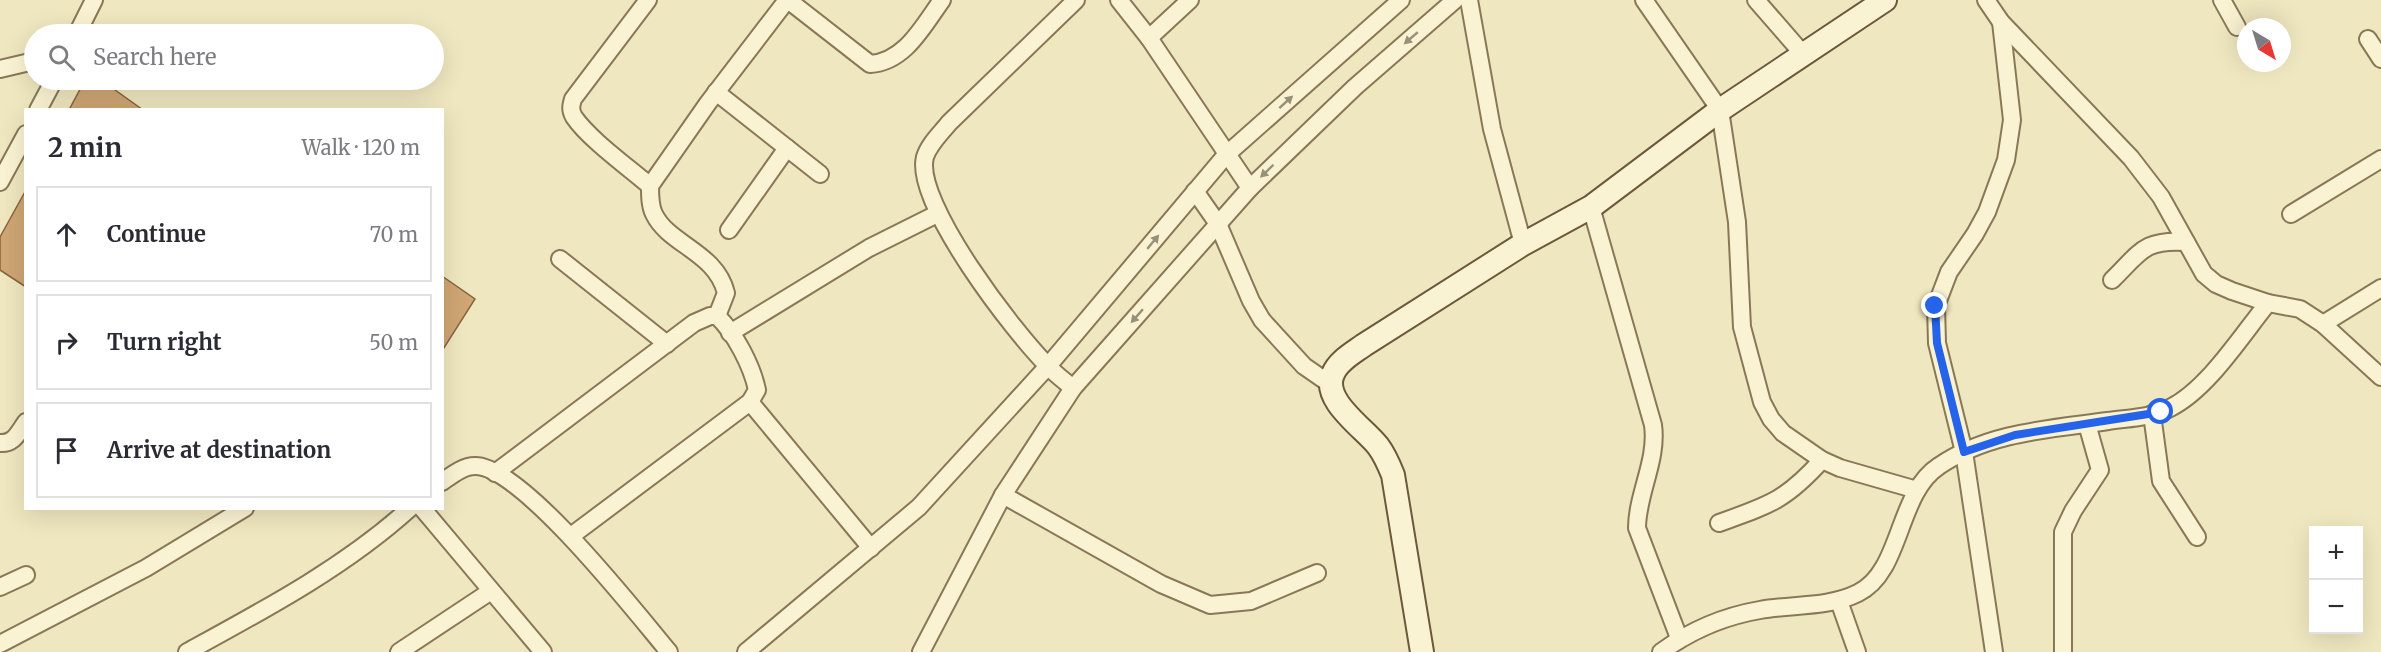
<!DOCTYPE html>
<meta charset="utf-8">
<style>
body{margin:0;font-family:Merriweather,serif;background:#f2f2f3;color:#2b2b33}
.controls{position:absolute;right:18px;bottom:18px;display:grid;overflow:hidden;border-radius:0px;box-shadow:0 6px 24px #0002}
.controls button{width:54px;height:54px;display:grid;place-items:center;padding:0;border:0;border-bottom:2px solid #e1e1e2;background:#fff;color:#2b2b33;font:30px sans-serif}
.compass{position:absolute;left:2237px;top:18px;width:54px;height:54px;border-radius:50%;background:#fff;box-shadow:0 6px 24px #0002;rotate:142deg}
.stop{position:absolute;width:18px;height:18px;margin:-14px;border:4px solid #2563eb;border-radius:50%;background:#fff}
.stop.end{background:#2563eb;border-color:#fff;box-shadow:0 2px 6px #0008}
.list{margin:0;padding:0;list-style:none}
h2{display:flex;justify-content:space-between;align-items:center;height:78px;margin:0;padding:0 24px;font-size:26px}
h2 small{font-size:20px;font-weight:400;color:#7c7c81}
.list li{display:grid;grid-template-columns:39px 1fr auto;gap:18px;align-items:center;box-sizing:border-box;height:96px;margin:0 12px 12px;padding:0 12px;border:2px solid #e1e1e2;border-radius:0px}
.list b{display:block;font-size:22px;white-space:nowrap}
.list em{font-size:20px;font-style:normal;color:#7c7c81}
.icon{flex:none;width:33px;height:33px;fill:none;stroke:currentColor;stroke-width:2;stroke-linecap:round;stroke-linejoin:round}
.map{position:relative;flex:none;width:2381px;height:652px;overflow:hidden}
.search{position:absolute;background:#fff;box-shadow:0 6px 24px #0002;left:24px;top:24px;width:420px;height:66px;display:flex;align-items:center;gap:15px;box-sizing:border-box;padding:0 21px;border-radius:33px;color:#7c7c81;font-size:22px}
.panel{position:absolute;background:#fff;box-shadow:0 6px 24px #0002;left:24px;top:108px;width:420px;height:402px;border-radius:0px}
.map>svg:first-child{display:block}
.building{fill:#cfa674;stroke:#89643c;stroke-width:1.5}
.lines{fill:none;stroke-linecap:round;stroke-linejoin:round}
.street-casing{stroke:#897857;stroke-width:20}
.secondary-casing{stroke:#6a593a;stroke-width:26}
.street{stroke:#faf3d3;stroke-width:16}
.secondary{stroke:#faf3d3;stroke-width:22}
.oneway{fill:#999078}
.route{stroke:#2563eb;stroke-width:8}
</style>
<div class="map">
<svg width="2381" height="652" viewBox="0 0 2381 652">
<rect width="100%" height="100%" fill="#efe7bf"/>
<g class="building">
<path d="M 85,80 L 101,80 L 143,110 L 69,110 Z"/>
<path d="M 26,190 L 26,287 L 0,270 L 0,237 Z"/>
<path d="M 442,276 L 475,299 L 442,351 Z"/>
</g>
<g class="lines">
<defs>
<g id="street">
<path d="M 648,0 L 573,99 C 571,106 570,110 574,117 C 589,139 628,167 650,186"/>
<path d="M 788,0 L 870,64 C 905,62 923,26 942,0"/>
<path d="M 1119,0 L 1149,38 L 1250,188"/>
<path d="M 1469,0 L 1492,129 L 1523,244"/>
<path d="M 1644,0 L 1720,110 L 1737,222 L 1742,327 L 1762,402 L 1771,419 L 1783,433 L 1822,460 L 1840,468 L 1917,490"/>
<path d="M 1756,0 L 1803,54"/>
<path d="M 1986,0 L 2001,22 L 2131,158 L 2161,197 L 2204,274 L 2216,284 L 2232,291 L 2268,303 L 2300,309 L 2323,324 L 2381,377"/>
<path d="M 2222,0 L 2237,27"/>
<path d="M 77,34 L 94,0"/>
<path d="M 1149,38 L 1190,0"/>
<path d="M 2368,39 L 2381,59"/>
<path d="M 0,69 L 34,61"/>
<path d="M 716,92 L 820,174"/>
<path d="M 38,110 L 54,80"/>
<path d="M 0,182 L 26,134"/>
<path d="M 1195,191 L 1218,224 L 1251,301 L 1262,320 L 1304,366 L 1330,384"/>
<path d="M 1591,207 L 1653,425 C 1658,460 1637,494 1637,528 L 1679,638"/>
<path d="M 2291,214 L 2381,159"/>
<path d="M 729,230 L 787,148"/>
<path d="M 560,259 L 667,344"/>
<path d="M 2112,280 C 2140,253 2143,239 2186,242"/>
<path d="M 717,316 L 726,293 C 716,252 669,245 654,214 C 650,206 650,196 650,186 L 708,103 L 787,0"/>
<path d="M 2323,324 L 2381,288"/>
<path d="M 730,333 L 869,248 L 937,214"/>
<path d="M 1073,388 C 1065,381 1056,375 1049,367 C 1016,335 913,202 925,157 C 929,144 941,133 949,123 L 1076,0"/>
<path d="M 750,402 L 871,548"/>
<path d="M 2152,414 L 2161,481 L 2197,537"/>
<path d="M 0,443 C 14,444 18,433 26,422"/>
<path d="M 495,473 L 694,323 L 710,316 L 717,316"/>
<path d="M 442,482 C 452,475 463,466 475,466 C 521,465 638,615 669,652"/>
<path d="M 1003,495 L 1161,584 L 1210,605 L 1251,601 L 1317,573"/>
<path d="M 422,508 L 543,652"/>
<path d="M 1719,523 C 1769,505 1785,501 1822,460"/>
<path d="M 571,536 L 750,402 L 757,390 C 752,366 735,333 717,316"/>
<path d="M 0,587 L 26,575"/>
<path d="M 1839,601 L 1857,652"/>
<path d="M 0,644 L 146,568 L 245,508"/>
<path d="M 187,652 C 264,610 345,567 410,508"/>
<path d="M 399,652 L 491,591"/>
<path d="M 746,652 L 919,507 L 1048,366 L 1226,155 L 1401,0"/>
<path d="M 921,652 L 1003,495 L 1073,388 L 1250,188 L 1355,87 L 1455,0"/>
<path d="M 1661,652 C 1690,631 1725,616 1760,610 C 1792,604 1828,608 1858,593 C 1902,572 1897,493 1939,466 C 1989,432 2050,429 2108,421 C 2128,418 2152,418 2170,408 C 2208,389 2241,336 2268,303"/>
<path d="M 1994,652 L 1964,452 L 1937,343 L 1936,306 L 1949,272 L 1975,234 L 1987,212 L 2006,160 L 2012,120 L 2001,22"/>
<path d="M 2063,652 L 2063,532 L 2073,511 L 2100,470 L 2087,424"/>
</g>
<path id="secondary" d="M 1422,652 L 1393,475 C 1389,465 1385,455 1378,446 C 1364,428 1321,400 1333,374 C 1338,361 1353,353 1364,345 L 1523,244 L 1591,207 L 1720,110 L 1885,0"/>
</defs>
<use href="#street" class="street-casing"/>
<use href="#secondary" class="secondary-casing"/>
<use href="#street" class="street"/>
<use href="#secondary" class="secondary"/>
</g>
<defs><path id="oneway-solid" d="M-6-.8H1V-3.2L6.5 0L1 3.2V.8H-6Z" transform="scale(1.5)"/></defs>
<g class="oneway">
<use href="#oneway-solid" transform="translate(1411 38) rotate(139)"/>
<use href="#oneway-solid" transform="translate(1286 102) rotate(-42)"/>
<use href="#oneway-solid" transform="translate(1267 171) rotate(136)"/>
<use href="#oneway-solid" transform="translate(1153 242) rotate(-50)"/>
<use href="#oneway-solid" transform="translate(1137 316) rotate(131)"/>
</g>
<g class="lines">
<path class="route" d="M 1935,306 L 1937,343 L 1964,452 L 2015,435 L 2161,412"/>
</g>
</svg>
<div class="controls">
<button>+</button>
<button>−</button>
</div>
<svg class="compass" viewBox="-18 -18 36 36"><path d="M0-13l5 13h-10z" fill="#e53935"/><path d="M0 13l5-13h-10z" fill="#7c7c81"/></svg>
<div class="stop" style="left:2161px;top:412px"></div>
<div class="stop end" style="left:1935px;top:306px"></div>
<div class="search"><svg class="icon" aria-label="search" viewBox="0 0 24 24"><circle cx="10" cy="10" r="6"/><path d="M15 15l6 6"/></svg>Search here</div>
<section class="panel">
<h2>2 min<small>Walk · 120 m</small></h2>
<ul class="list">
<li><svg class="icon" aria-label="ahead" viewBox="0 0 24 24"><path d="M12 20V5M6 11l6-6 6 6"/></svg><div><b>Continue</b></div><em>70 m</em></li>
<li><svg class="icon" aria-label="right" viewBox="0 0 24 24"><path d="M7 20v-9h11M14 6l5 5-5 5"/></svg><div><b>Turn right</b></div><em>50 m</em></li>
<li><svg class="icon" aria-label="arrive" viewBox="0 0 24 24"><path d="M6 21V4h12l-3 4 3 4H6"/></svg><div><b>Arrive at destination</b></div></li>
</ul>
</section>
</div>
